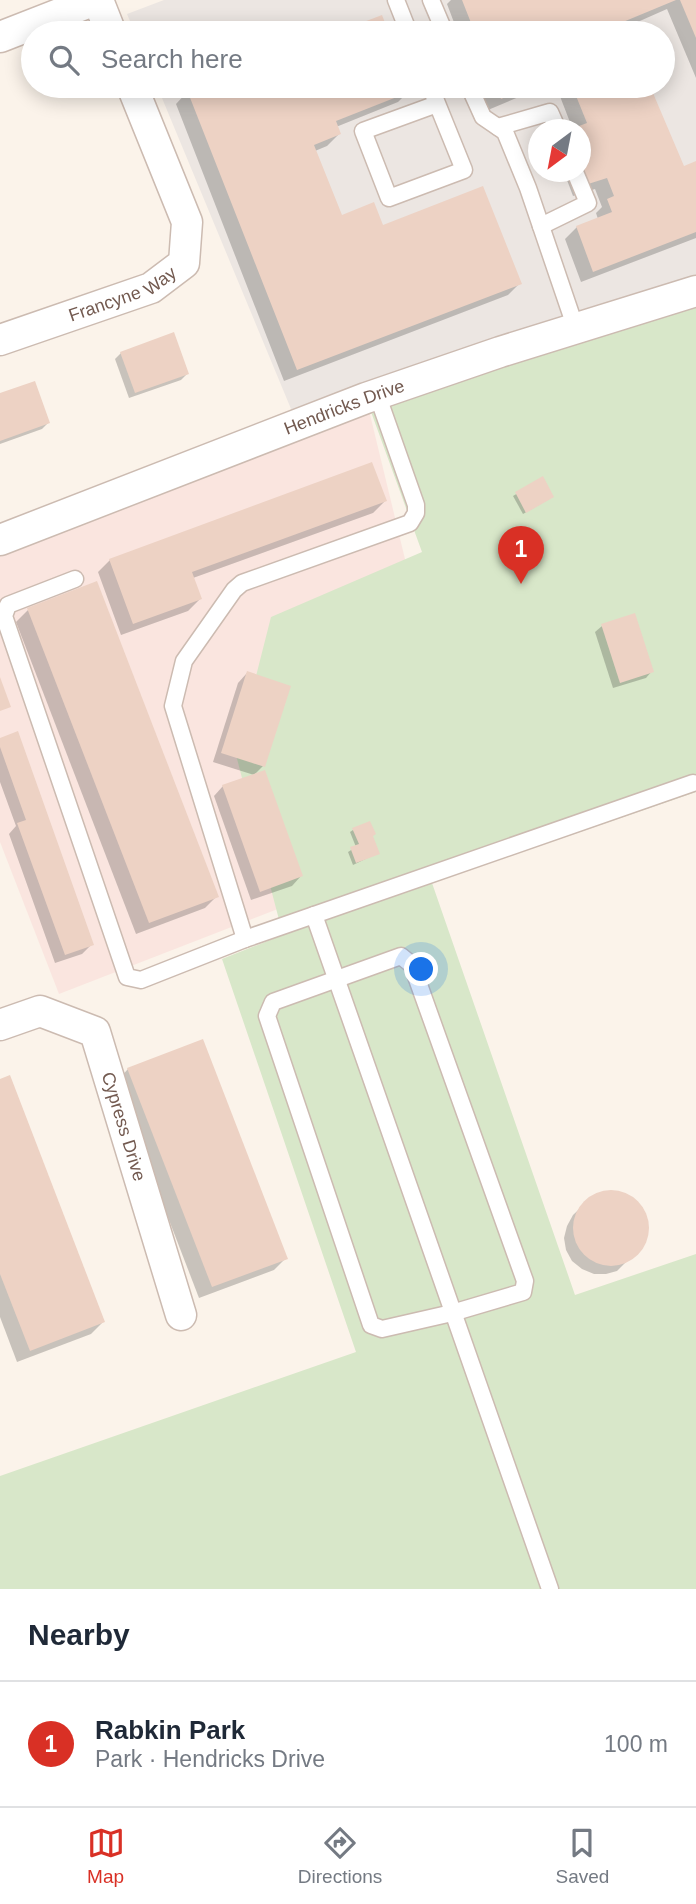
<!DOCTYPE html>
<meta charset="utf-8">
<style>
body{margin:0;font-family:Arial,sans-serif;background:#f6f6f7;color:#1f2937}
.compass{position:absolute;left:528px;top:119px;width:63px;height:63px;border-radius:50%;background:#fff;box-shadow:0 4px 18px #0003;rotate:212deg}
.you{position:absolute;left:422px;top:970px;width:24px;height:24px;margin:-18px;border:5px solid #fff;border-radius:50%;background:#1a73e8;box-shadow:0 0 0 10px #1a73e833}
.badge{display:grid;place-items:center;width:46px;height:46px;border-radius:50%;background:#d93025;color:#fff;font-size:23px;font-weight:700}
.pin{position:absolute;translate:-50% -58px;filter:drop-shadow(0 2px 4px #0008)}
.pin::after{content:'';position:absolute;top:37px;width:24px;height:21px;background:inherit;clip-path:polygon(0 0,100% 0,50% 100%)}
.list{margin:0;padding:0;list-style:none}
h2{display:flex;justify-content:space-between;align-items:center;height:91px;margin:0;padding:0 28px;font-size:30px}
h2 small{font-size:23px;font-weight:400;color:#747a83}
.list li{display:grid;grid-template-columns:46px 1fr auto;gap:21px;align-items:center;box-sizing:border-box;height:126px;padding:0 28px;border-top:2px solid #e0e1e3}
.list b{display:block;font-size:26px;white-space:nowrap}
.list p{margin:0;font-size:23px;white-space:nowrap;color:#747a83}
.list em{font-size:23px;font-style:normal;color:#747a83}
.icon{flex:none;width:38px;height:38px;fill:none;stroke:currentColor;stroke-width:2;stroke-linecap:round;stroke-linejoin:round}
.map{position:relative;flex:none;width:696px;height:1589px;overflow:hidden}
.search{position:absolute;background:#fff;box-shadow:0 4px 18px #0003;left:21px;right:21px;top:21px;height:77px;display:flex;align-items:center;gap:18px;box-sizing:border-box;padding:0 24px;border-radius:38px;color:#747a83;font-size:26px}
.sheet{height:217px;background:#fff}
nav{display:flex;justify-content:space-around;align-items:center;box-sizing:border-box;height:98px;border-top:2px solid #e0e1e3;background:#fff;font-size:19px;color:#747a83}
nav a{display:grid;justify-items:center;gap:4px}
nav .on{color:#d93025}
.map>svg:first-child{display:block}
.commercial{fill:#fae5df}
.industrial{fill:#ece6e2;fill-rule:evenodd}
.green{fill:#d8e7c9}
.shadow{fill:#0003}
.building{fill:#edd2c4}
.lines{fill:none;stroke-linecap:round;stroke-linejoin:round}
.service-casing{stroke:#ccbbb1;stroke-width:19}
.minor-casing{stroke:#ccbbb1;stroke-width:33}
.service{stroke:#fff;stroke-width:16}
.minor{stroke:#fff;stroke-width:30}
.labels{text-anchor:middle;stroke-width:5;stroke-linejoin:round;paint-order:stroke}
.street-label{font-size:18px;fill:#735a50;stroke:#fdf7f0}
</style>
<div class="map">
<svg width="696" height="1589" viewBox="0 0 696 1589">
<rect width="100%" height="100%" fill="#fbf3ea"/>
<path class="commercial" d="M 366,398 L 405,559 L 414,856 L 59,994 L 0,842 L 0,537 Z"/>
<path class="industrial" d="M 164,0 L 696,0 L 696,297 L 301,433 L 157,86 L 663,86 L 663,33 L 135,33 L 127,14 ZM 538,130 L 580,130 L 580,172 L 538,172 Z"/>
<path class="green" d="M 696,289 L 696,792 L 432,883 L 575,1295 L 696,1254 L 696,1589 L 0,1589 L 0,1476 L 356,1352 L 222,959 L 283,935 L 236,755 L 271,617 L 422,552 L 366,398 Z"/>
<g class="shadow">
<path d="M 451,0 L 696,0 L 696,78 L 667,9 L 624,28 L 626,33 L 458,33 L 447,4 Z"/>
<path d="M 203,86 L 408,86 L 410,90 L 398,102 L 336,127 L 339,134 L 327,146 L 315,151 L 341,217 L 382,227 L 520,283 L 508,295 L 284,381 L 176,104 L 188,91 Z"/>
<path d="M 479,86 L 545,86 L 488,110 Z"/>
<path d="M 556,86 L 648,86 L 683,168 L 696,163 L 696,238 L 581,282 L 565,239 L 577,227 L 598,219 L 596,213 L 602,207 L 595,189 L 573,196 L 564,172 L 580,172 L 580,130 L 573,130 Z"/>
<path d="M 121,353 L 187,374 L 181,380 L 129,398 L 115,359 Z"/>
<path d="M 0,395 L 48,423 L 42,429 L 0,444 Z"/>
<path d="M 542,479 L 549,499 L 523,514 L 513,496 Z"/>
<path d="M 385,501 L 373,513 L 193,578 L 200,599 L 188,611 L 121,635 L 98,572 L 110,560 Z"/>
<path d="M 28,610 L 217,896 L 205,908 L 136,934 L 16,622 Z"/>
<path d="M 602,626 L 652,671 L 646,678 L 613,688 L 595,632 Z"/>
<path d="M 247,673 L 263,766 L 254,775 L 213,762 L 238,683 Z"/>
<path d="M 0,740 L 92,944 L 82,954 L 55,963 L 9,834 L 16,826 L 0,782 Z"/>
<path d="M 223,786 L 301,876 L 292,886 L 251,900 L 214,796 Z"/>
<path d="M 353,830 L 371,836 L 378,853 L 353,865 L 348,852 L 356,847 L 350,832 Z"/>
<path d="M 128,1069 L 286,1258 L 274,1270 L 199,1298 L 116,1082 Z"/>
<path d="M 0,1081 L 103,1322 L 91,1334 L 17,1362 L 0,1317 Z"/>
<path d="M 605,1192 L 616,1192 L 627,1195 L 637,1202 L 643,1211 L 647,1222 L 647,1233 L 644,1244 L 617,1271 L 606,1274 L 594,1274 L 582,1269 L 572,1261 L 566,1250 L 564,1238 L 567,1226 L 573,1215 L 593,1196 Z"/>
</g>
<g class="building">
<path d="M 462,0 L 676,0 L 623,22 L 628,33 L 475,33 Z"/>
<path d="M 680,0 L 696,0 L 696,38 Z"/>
<path d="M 382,15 L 389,33 L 335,33 Z"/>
<path d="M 198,86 L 410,86 L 412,91 L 336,121 L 341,134 L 314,145 L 342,215 L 374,202 L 383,225 L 483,186 L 522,284 L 297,370 L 187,90 Z"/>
<path d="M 496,86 L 533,86 L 501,99 Z"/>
<path d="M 572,86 L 650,86 L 684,166 L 696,161 L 696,232 L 593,272 L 576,226 L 612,212 L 607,199 L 614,196 L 607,178 L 585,185 L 580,172 L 580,130 L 571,129 L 587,123 Z"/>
<path d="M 174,332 L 189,374 L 135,393 L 120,352 Z"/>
<path d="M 35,381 L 50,423 L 0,441 L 0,393 Z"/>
<path d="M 372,462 L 387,501 L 192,572 L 202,599 L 133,624 L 109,559 Z"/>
<path d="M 543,476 L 554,497 L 526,513 L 515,492 Z"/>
<path d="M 97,581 L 219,897 L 149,923 L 27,608 Z"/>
<path d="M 635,613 L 654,672 L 620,683 L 601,624 Z"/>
<path d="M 247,671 L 291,686 L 265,767 L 221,753 Z"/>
<path d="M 0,677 L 11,707 L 0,711 Z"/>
<path d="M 18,731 L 94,945 L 65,955 L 17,823 L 26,820 L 0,747 L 0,738 Z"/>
<path d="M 265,770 L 303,876 L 260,892 L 222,785 Z"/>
<path d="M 370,821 L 376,834 L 373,836 L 380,854 L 356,863 L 350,847 L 359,844 L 352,828 Z"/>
<path d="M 203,1039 L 288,1259 L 212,1287 L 127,1068 Z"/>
<path d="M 10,1075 L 105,1322 L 30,1351 L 0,1274 L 0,1079 Z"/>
<circle cx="611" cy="1228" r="38"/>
</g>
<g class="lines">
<defs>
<g id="service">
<path d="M 396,0 L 409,33"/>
<path d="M 431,0 L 445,33"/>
<path d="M 430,86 L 464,170 L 389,198 L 363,131 L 437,104"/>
<path d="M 469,86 L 483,117 L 505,132 L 528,188 L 576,329"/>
<path d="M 498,127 L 550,112 L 558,130"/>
<path d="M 541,226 L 588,203 L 575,172"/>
<path d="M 75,579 L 8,605 L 4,616 L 127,977 L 141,980 L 245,939 L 693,783"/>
<path d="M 314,915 L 550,1589"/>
<path d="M 245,939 L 173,706 L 184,661 L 234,590 L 242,583 L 410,523 L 416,513 L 416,505 L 377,394"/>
<path d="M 401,956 L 412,965 L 525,1281 L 523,1292 L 452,1313 L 382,1329 L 371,1325 L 267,1016 L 273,1002 Z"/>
</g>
<g id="minor">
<path d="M 98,0 L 111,33"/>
<path d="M 0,37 L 95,0"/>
<path id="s1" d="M 0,340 L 151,288 L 184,263 L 187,222 L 132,86"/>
<path id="s2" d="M 0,540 L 366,398 L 500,352 L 696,291"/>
<path id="s3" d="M 0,1025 L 40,1011 L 95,1032 L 181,1315"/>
</g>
</defs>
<use href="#service" class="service-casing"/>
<use href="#minor" class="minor-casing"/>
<use href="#service" class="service"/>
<use href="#minor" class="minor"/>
</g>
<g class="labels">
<g class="street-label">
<text dy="6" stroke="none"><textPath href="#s1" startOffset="131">Francyne Way</textPath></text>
<text dy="6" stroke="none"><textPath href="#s2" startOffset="369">Hendricks Drive</textPath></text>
<text dy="6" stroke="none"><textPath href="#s3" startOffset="200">Cypress Drive</textPath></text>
</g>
</g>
</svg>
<svg class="compass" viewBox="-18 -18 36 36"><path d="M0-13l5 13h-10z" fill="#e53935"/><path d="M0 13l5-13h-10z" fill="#747a83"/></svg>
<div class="you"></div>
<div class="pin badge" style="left:521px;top:584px">1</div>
<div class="search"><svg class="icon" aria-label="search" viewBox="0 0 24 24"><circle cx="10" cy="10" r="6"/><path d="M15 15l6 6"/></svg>Search here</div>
</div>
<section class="sheet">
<h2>Nearby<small></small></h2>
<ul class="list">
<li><span class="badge">1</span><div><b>Rabkin Park</b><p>Park · Hendricks Drive</p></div><em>100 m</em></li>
</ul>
</section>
<nav>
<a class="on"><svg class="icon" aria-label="map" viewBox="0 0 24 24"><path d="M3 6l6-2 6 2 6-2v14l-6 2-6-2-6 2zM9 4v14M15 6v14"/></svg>Map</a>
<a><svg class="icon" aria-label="directions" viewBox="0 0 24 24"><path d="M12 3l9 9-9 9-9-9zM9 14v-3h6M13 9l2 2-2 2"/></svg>Directions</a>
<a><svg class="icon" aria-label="saved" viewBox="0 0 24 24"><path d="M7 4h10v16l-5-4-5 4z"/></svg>Saved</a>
</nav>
